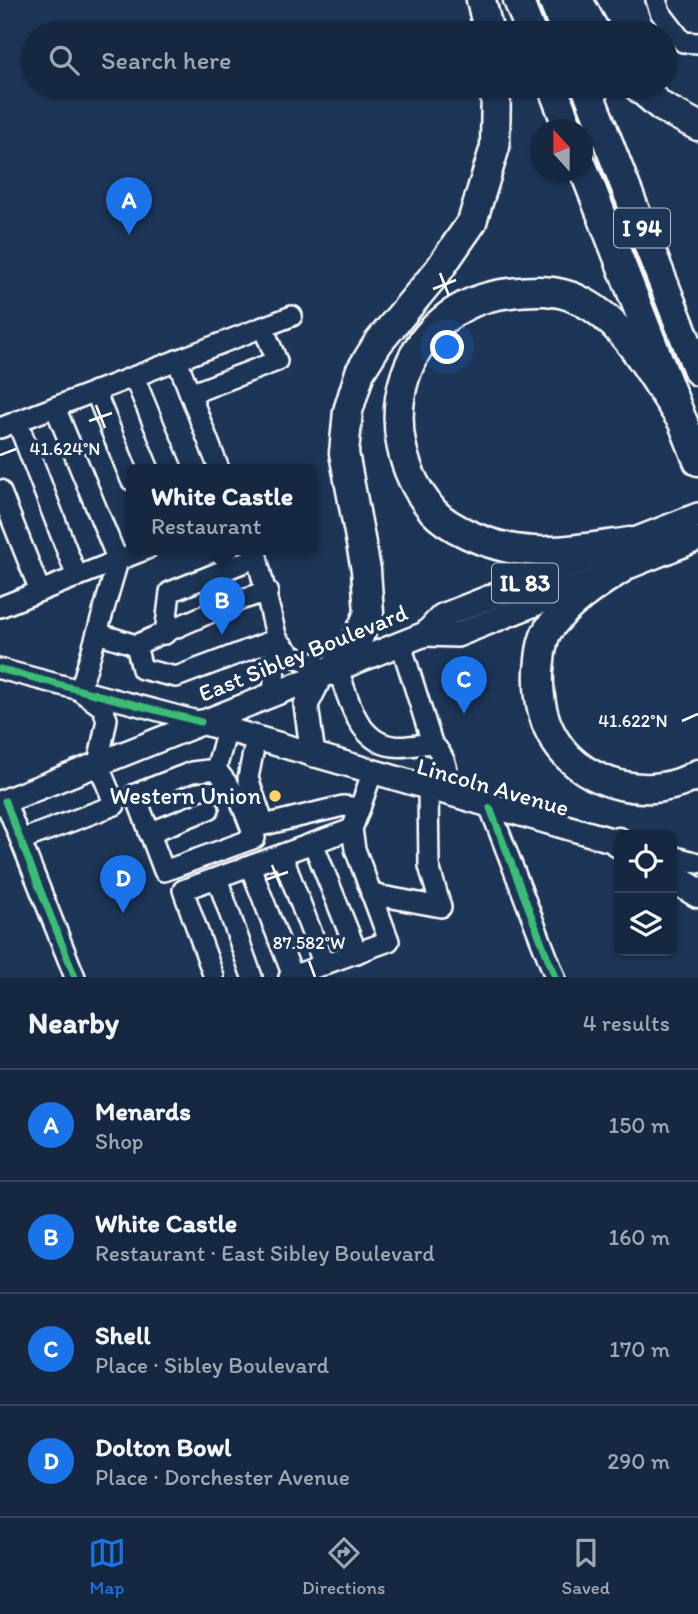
<!DOCTYPE html>
<meta charset="utf-8">
<style>
body{margin:0;font-family:Itim,sans-serif;background:#23344c;color:#f1f3f6}
.controls{position:absolute;right:21px;bottom:21px;display:grid;overflow:hidden;border-radius:10px;box-shadow:0 2px 5px #0004}
.controls button{width:63px;height:63px;display:grid;place-items:center;padding:0;border:0;border-bottom:2px solid #35445a;background:#162841;color:#f1f3f6;font:35px sans-serif}
.compass{position:absolute;left:530px;top:119px;width:63px;height:63px;border-radius:50%;background:#162841;box-shadow:0 2px 5px #0004;rotate:339deg}
.you{position:absolute;left:448px;top:348px;width:24px;height:24px;margin:-18px;border:5px solid #fff;border-radius:50%;background:#1a73e8;box-shadow:0 0 0 10px #1a73e833}
.badge{display:grid;place-items:center;width:46px;height:46px;border-radius:50%;background:#1a73e8;color:#fff;font-size:23px;font-weight:700}
.pin{position:absolute;translate:-50% -58px;filter:drop-shadow(0 2px 4px #0008)}
.pin::after{content:'';position:absolute;top:37px;width:24px;height:21px;background:inherit;clip-path:polygon(0 0,100% 0,50% 100%)}
.popup{position:absolute;left:126px;top:464px;width:192px;height:91px;box-sizing:border-box;display:grid;place-content:center;border-radius:10px;background:#162841;filter:drop-shadow(0 2px 5px #0005);font-size:23px;white-space:nowrap;color:#9ea6b1}
.popup b{font-size:26px;color:#f1f3f6}
.popup::after{content:'';position:absolute;left:50%;top:100%;margin-left:-14px;border:14px solid transparent;border-top-color:#162841}
.list{margin:0;padding:0;list-style:none}
h2{display:flex;justify-content:space-between;align-items:center;height:91px;margin:0;padding:0 28px;font-size:30px}
h2 small{font-size:23px;font-weight:400;color:#9ea6b1}
.list li{display:grid;grid-template-columns:46px 1fr auto;gap:21px;align-items:center;box-sizing:border-box;height:112px;padding:0 28px;border-top:2px solid #35445a}
.list b{display:block;font-size:26px;white-space:nowrap}
.list p{margin:0;font-size:23px;white-space:nowrap;color:#9ea6b1}
.list em{font-size:23px;font-style:normal;color:#9ea6b1}
.icon{flex:none;width:38px;height:38px;fill:none;stroke:currentColor;stroke-width:2;stroke-linecap:round;stroke-linejoin:round}
.map{position:relative;flex:none;width:698px;height:977px;overflow:hidden}
.search{position:absolute;background:#162841;box-shadow:0 2px 5px #0004;left:21px;right:21px;top:21px;height:77px;display:flex;align-items:center;gap:18px;box-sizing:border-box;padding:0 24px;border-radius:38px;color:#9ea6b1;font-size:26px}
.sheet{height:539px;background:#162841}
nav{display:flex;justify-content:space-around;align-items:center;box-sizing:border-box;height:98px;border-top:2px solid #35445a;background:#162841;font-size:19px;color:#9ea6b1}
nav a{display:grid;justify-items:center;gap:4px}
nav .on{color:#1a73e8}
.map>svg:first-child{display:block}
.lines{fill:none;stroke-linecap:round;stroke-linejoin:round}
.minor-casing{stroke:#fff;stroke-width:24}
.major-casing{stroke:#fff;stroke-width:28}
.highway-casing{stroke:#fff;stroke-width:33}
.minor{stroke:#1d3557;stroke-width:19}
.major{stroke:#1d3557;stroke-width:23}
.highway{stroke:#1d3557;stroke-width:28}
.cycleway-casing{stroke:#1d3557;stroke-width:11}
.cycleway{stroke:#3abd76;stroke-width:7}
.ticks{fill:none;stroke:#fff;stroke-width:2.5}
.poi-dot{fill:#ffd166;stroke:#1d3557;stroke-width:2.5}
.labels{text-anchor:middle;stroke-width:7;stroke-linejoin:round;paint-order:stroke}
.shield{fill:#1d3557;stroke:#bbc2cd;stroke-width:2}
.shield-label{font-size:23px;font-weight:bold;fill:#fff}
.street-label{font-size:24px;fill:#fff;stroke:#1d3557}
.poi-label{font-size:24px;fill:#fff;stroke:#1d3557;text-anchor:end}
.ticks-label{font-size:18px;text-anchor:middle;fill:#fff;stroke:#1d3557;stroke-width:7;stroke-linejoin:round;paint-order:stroke}
</style>
<div class="map">
<svg width="698" height="977" viewBox="0 0 698 977">
<rect width="100%" height="100%" fill="#1d3557"/>
<filter id="ink" filterUnits="userSpaceOnUse"><feTurbulence type="fractalNoise" baseFrequency=".0143" numOctaves="2"/><feDisplacementMap in="SourceGraphic" scale="14" xChannelSelector="R" yChannelSelector="G"/><feConvolveMatrix kernelMatrix="1 2 1 2 8 2 1 2 1" color-interpolation-filters="sRGB"/></filter>
<g filter="url(#ink)">
<g class="lines">
<defs>
<g id="minor">
<path d="M 656,0 L 660,12 L 683,42 L 698,43"/>
<path d="M 177,360 L 219,469"/>
<path d="M 134,377 L 172,469"/>
<path d="M 95,391 L 131,480"/>
<path d="M 190,394 L 277,361 L 263,327"/>
<path d="M 55,407 L 118,561"/>
<path d="M 17,421 L 77,577"/>
<path d="M 0,428 L 292,316"/>
<path d="M 0,490 L 40,591"/>
<path d="M 255,549 L 277,639 L 273,694"/>
<path d="M 0,607 L 147,549"/>
<path d="M 97,633 L 136,645 L 237,601 L 268,591"/>
<path d="M 165,634 L 170,592 L 257,557"/>
<path d="M 277,639 L 293,656 L 332,671"/>
<path d="M 401,644 L 432,743 C 449,760 448,773 448,795"/>
<path d="M 136,645 L 142,669 L 176,677 L 277,639"/>
<path d="M 0,669 L 201,722"/>
<path d="M 338,669 C 348,697 357,742 393,746 C 405,748 420,744 432,743"/>
<path d="M 256,738 L 248,778 L 264,825 L 343,806 L 360,808 L 372,773"/>
<path d="M 216,769 L 240,800 L 255,838 L 164,871 L 135,794 L 192,772 L 216,769 L 227,730"/>
<path d="M 5,801 L 75,977"/>
<path d="M 490,808 L 555,977"/>
<path d="M 149,833 L 209,809"/>
<path d="M 21,840 L 115,805 L 98,764 L 107,719 L 102,707 L 80,691 L 118,561"/>
<path d="M 313,843 L 357,953"/>
<path d="M 282,855 L 324,965"/>
<path d="M 672,856 L 698,863"/>
<path d="M 250,866 L 293,976"/>
<path d="M 217,878 L 252,977"/>
<path d="M 371,894 L 441,907 L 429,866 L 428,789"/>
<path d="M 214,977 L 183,890 L 352,829 L 360,808"/>
<path d="M 289,977 L 389,941 L 355,849 L 352,829"/>
</g>
<g id="major">
<path d="M 425,634 L 457,635 L 698,539"/>
<path d="M 201,722 L 618,842"/>
<path d="M 313,755 L 306,705 L 321,675"/>
<path d="M 0,803 L 425,634 L 442,616 L 698,515"/>
</g>
<g id="highway">
<path d="M 481,0 L 489,33"/>
<path d="M 518,0 L 531,33"/>
<path d="M 553,0 L 566,33"/>
<path d="M 578,0 L 596,33"/>
<path d="M 552,86 L 569,130"/>
<path d="M 586,86 L 698,371"/>
<path d="M 637,86 L 662,107 L 698,126"/>
<path d="M 582,165 L 698,461"/>
<path d="M 630,542 C 591,547 548,556 509,548 C 485,543 449,529 433,511 C 366,431 400,305 510,293 C 533,290 556,289 577,299 C 627,321 653,380 683,422"/>
<path d="M 621,569 C 594,586 567,604 548,630 C 541,641 540,659 539,671 C 538,695 542,721 556,742 C 585,787 654,802 698,774"/>
<path d="M 332,671 L 358,638 L 369,613 L 366,570 L 344,453 L 348,411 L 360,372 L 378,343 L 438,271 L 472,222 L 495,147 L 496,86"/>
<path d="M 618,842 L 619,843"/>
<path d="M 672,877 L 698,893"/>
</g>
</defs>
<use href="#minor" class="minor-casing"/>
<use href="#major" class="major-casing"/>
<use href="#highway" class="highway-casing"/>
<use href="#minor" class="minor"/>
<use href="#major" class="major"/>
<use href="#highway" class="highway"/>
<defs>
<g id="cycleway">
<path d="M 0,669 L 201,722"/>
<path d="M 5,801 L 75,977"/>
<path d="M 490,808 L 555,977"/>
</g>
</defs>
<use href="#cycleway" class="cycleway-casing"/>
<use href="#cycleway" class="cycleway"/>
</g>
</g>
<path class="ticks" d="M 440,273 L 449,296M 433,289 L 456,280M 96,405 L 105,428M 89,421 L 112,413M 0,455 L 16,449M 682,721 L 698,714M 272,865 L 281,887M 265,880 L 288,872M 309,961 L 315,977"/>
<circle class="poi-dot" cx="275" cy="796" r="7"/>
<g class="labels">
<g class="shield">
<rect x="614" y="208.5" width="56" height="39" rx="5"/>
<rect x="492" y="563.5" width="66" height="39" rx="5"/>
</g>
<g class="shield-label">
<text x="642" y="236">I 94</text>
<text x="525" y="591">IL 83</text>
</g>
<g class="street-label">
<text transform="translate(303 653) rotate(-22)" y="8">East Sibley Boulevard</text>
<text transform="translate(493 787) rotate(16)" y="8">Lincoln Avenue</text>
</g>
<g class="poi-label">
<text x="261" y="804">Western Union</text>
</g>
</g>
<g class="ticks-label">
<text x="65" y="455">41.624°N</text>
<text x="633" y="727">41.622°N</text>
<text x="309" y="949">87.582°W</text>
</g>
</svg>
<div class="controls">
<button><svg class="icon" aria-label="locate" viewBox="0 0 24 24"><circle cx="12" cy="12" r="6"/><path d="M12 2v4M12 18v4M2 12h4M18 12h4"/></svg></button>
<button><svg class="icon" aria-label="layers" viewBox="0 0 24 24"><path d="M12 4l9 5-9 5-9-5zM3 14l9 5 9-5"/></svg></button>
</div>
<svg class="compass" viewBox="-18 -18 36 36"><path d="M0-13l5 13h-10z" fill="#e53935"/><path d="M0 13l5-13h-10z" fill="#9ea6b1"/></svg>
<div class="you"></div>
<div class="pin badge" style="left:129px;top:235px">A</div>
<div class="pin badge" style="left:222px;top:635px">B</div>
<div class="popup"><b>White Castle</b>Restaurant</div>
<div class="pin badge" style="left:464px;top:714px">C</div>
<div class="pin badge" style="left:123px;top:913px">D</div>
<div class="search"><svg class="icon" aria-label="search" viewBox="0 0 24 24"><circle cx="10" cy="10" r="6"/><path d="M15 15l6 6"/></svg>Search here</div>
</div>
<section class="sheet">
<h2>Nearby<small>4 results</small></h2>
<ul class="list">
<li><span class="badge">A</span><div><b>Menards</b><p>Shop</p></div><em>150 m</em></li>
<li><span class="badge">B</span><div><b>White Castle</b><p>Restaurant · East Sibley Boulevard</p></div><em>160 m</em></li>
<li><span class="badge">C</span><div><b>Shell</b><p>Place · Sibley Boulevard</p></div><em>170 m</em></li>
<li><span class="badge">D</span><div><b>Dolton Bowl</b><p>Place · Dorchester Avenue</p></div><em>290 m</em></li>
</ul>
</section>
<nav>
<a class="on"><svg class="icon" aria-label="map" viewBox="0 0 24 24"><path d="M3 6l6-2 6 2 6-2v14l-6 2-6-2-6 2zM9 4v14M15 6v14"/></svg>Map</a>
<a><svg class="icon" aria-label="directions" viewBox="0 0 24 24"><path d="M12 3l9 9-9 9-9-9zM9 14v-3h6M13 9l2 2-2 2"/></svg>Directions</a>
<a><svg class="icon" aria-label="saved" viewBox="0 0 24 24"><path d="M7 4h10v16l-5-4-5 4z"/></svg>Saved</a>
</nav>
